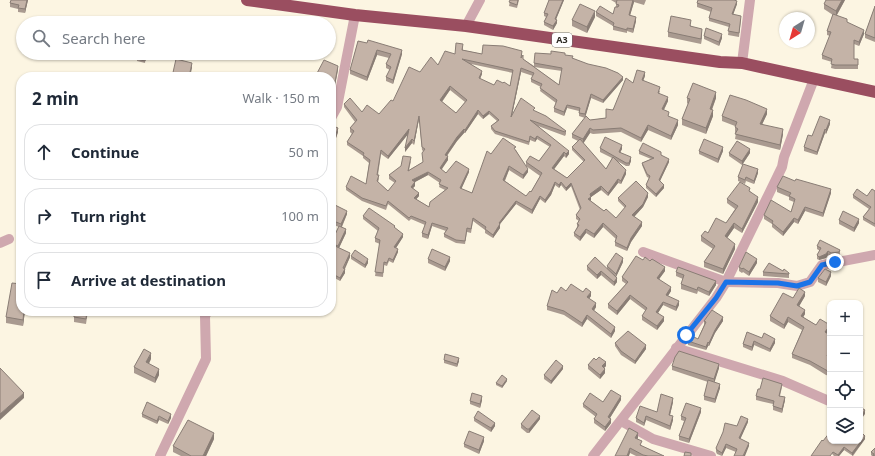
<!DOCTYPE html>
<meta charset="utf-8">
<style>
body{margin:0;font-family:"Noto Sans",sans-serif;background:#f6f6f7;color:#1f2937}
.controls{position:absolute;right:12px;bottom:12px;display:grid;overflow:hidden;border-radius:8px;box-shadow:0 1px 3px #0004}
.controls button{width:36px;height:36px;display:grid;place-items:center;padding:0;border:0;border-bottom:1px solid #e0e1e3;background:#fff;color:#1f2937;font:20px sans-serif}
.compass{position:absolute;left:779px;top:12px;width:36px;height:36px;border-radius:50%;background:#fff;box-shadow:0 1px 3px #0004;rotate:217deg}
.stop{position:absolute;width:12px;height:12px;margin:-9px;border:3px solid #1a73e8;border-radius:50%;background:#fff}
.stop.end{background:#1a73e8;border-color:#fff;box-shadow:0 1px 4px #0008}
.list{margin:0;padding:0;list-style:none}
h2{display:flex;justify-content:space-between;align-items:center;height:52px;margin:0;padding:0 16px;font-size:17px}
h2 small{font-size:13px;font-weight:400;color:#747a83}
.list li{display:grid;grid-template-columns:26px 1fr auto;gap:12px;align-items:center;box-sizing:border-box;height:56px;margin:0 8px 8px;padding:0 8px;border:1px solid #e0e1e3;border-radius:16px}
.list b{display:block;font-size:15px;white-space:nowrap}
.list em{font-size:13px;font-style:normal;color:#747a83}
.icon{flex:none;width:22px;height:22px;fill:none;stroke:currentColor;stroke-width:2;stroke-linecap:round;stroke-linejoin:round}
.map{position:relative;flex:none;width:875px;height:456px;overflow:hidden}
.search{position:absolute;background:#fff;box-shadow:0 1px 3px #0004;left:16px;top:16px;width:320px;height:44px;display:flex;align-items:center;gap:10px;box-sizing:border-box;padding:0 14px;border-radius:22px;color:#747a83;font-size:15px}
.panel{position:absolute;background:#fff;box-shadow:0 1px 3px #0004;left:16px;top:72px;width:320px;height:244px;border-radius:16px}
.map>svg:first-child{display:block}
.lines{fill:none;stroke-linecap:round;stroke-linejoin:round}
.minor{stroke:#cfa8af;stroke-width:10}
.highway{stroke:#9a4e60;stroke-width:12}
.wall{fill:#a99a90;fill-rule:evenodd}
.shaded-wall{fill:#897d75}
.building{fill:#c4b3a7;stroke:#897d75;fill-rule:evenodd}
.route{stroke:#1a73e8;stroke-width:5}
.labels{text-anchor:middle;stroke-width:3;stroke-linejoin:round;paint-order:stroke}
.shield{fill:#fff;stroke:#6d6b66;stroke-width:1}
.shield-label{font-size:9px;font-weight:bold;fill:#2e2b24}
</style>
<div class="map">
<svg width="875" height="456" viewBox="0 0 875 456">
<rect width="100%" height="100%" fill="#fcf5e2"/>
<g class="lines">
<g class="minor">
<path d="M 466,26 L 480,0"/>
<path d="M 742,63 L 750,0"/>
<path d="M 331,118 L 337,107 L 355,15"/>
<path d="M 0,243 L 9,239"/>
<path d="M 643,252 L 726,282 L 778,283 L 797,286 L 810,282 L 822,265 L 875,255"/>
<path d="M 676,348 L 783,381 L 829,401"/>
<path d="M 621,421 L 653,439 L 711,456"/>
<path d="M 160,456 L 206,359 L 205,316 L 208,311"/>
<path d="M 593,456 L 716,298 L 726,282 L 782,167 L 784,157 L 814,79"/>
</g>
<path class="highway" d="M 247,0 L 355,15 L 466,26 L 720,62 L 742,63 L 875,92"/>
</g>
<g class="wall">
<path d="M 28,0 L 25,13 L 18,12 L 18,9 L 10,7 L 10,3 Z"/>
<path d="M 510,0 L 519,0 L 517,8 L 509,6 Z"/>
<path d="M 549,0 L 564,0 L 556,19 L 557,23 L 553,30 L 544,25 L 544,22 L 546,17 L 544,16 L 544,13 Z"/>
<path d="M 611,0 L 646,0 L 644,5 L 634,2 L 630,15 L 636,21 L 633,33 L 627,31 L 627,33 L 613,30 L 613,26 L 596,16 L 596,12 L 613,14 L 616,7 L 616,3 Z"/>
<path d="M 845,0 L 837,15 L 864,34 L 859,46 L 854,44 L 854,59 L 858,59 L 858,69 L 835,69 L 831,68 L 832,62 L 822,59 L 822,55 L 830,36 L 827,35 L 827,31 L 833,15 L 824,9 L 824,4 Z"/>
<path d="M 697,3 L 737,4 L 733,14 L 741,19 L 739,37 L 728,35 L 729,27 L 709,21 L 709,18 L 711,12 L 697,7 Z"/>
<path d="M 875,6 L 875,42 L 865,38 L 865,34 Z"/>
<path d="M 595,17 L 587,33 L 572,26 L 572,20 Z"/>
<path d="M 691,25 L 691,26 L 702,34 L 701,44 L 668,37 L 668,32 Z"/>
<path d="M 704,36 L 722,38 L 719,46 L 704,39 Z"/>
<path d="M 358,41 L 402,54 L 393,84 L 386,81 L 386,77 L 390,70 L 386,68 L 386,64 L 389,58 L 377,55 L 367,81 L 350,74 L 350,70 Z"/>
<path d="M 463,47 L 463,50 L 482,54 L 522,55 L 522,57 L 523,59 L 534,66 L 534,63 L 565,55 L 623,80 L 603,103 L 591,98 L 585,117 L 590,120 L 606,118 L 633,83 L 645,76 L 643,80 L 660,91 L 659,94 L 668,101 L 664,110 L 669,117 L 678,125 L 671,140 L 648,130 L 641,142 L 621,132 L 593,134 L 590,133 L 583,143 L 606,169 L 612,158 L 600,152 L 600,148 L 622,149 L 620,152 L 631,161 L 629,166 L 626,166 L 617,161 L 626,174 L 621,184 L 618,183 L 608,196 L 601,190 L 591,197 L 591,201 L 604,211 L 616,218 L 625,208 L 618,201 L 618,198 L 648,197 L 643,207 L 634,217 L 642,226 L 631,242 L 627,251 L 615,246 L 615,242 L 616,239 L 603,227 L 594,238 L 586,233 L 580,241 L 574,236 L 574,233 L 577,227 L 577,224 L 579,221 L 576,219 L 576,215 L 580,210 L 571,186 L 566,191 L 561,185 L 559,188 L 555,185 L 551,195 L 545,203 L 540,199 L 532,214 L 516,204 L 500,224 L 500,228 L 493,238 L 485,233 L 485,230 L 473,221 L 471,233 L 467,232 L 465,244 L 456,243 L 444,237 L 444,234 L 446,231 L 432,226 L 428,239 L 422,237 L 422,233 L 425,225 L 411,219 L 409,221 L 388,204 L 386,210 L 362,201 L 346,190 L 346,187 L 366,184 L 369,163 L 363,158 L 363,156 L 347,145 L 347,142 L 352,134 L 350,132 L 350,128 L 355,122 L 344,107 L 344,104 L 362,112 L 379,114 L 393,101 L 420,72 L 438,65 L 455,54 ZM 471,64 L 513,73 L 510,86 L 503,83 L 494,85 L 480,79 L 482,74 ZM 534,67 L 562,71 L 559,85 ZM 521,72 L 533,76 L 531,79 L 531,82 L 541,87 L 540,91 L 556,103 L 554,108 L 554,112 L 564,116 L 567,108 L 579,111 L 579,116 L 585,118 L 572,134 L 572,138 L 578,141 L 572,147 L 572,150 L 584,162 L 567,178 L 554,169 L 564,156 L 566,158 L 569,154 L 538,126 L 565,136 L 566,134 L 566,131 L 535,111 L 512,115 ZM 450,90 L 465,102 L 456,113 L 442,102 ZM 478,114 L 483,119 L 489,114 L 497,121 L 491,126 L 491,129 L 495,134 L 529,145 L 530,140 L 535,142 L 537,139 L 550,147 L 539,161 L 526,162 L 526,166 L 540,176 L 531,192 L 526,196 L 505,181 L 509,170 L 523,179 L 528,172 L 516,150 L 491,154 L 472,193 L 461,189 L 469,172 L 446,173 L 441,169 L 448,160 L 447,156 L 457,141 L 464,133 L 465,133 ZM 419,119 L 422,150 L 423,151 L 423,162 L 409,170 L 411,161 L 389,175 L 389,179 L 395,183 L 388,191 L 378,182 L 379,179 L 378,175 L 381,154 L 388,159 L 408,134 L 405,152 L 412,143 L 414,145 ZM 428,175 L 440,183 L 439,187 L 445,190 L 429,207 L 416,199 L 419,196 L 413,188 L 415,186 L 415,182 Z"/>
<path d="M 146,56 L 145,63 L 137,61 L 137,59 Z"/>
<path d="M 687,98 L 716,98 L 712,110 L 713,116 L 706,134 L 682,125 L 682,119 L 688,104 L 687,103 Z"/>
<path d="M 767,114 L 762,124 L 783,134 L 780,150 L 735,139 L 736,133 L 735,133 L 735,126 L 722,121 L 722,116 Z"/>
<path d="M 830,124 L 826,134 L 825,133 L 817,155 L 804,151 L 804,147 L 812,136 Z"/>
<path d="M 331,125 L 338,132 L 335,141 L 331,139 Z"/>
<path d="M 639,151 L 661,155 L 669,162 L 660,181 L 664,188 L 656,197 L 646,188 L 646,185 L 649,178 L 647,177 L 642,165 L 642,163 L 651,159 L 639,154 Z"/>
<path d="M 699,151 L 723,151 L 718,163 L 699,154 Z"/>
<path d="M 729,153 L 750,153 L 742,165 L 729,156 Z"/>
<path d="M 758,173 L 754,184 L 746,181 L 745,184 L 738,181 L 738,177 Z"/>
<path d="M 795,181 L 831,193 L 823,217 L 805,211 L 798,224 L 794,222 L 783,236 L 772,227 L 772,224 L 764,219 L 764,215 L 791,212 L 794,202 L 789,200 L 789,197 L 777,192 L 777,187 Z"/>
<path d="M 750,191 L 758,202 L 742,233 L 734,228 L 727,238 L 735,249 L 723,274 L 704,267 L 704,262 L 713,249 L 701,241 L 701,236 L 708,233 L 726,223 L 735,209 L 727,203 L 727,199 Z"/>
<path d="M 875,191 L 875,227 L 863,220 L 863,217 L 869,209 L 853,198 L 853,195 L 867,196 Z"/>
<path d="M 331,203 L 347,214 L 342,227 L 346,233 L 339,248 L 350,257 L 345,269 L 345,273 L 340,281 L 331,276 L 331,250 L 332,247 L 331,246 L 331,243 L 339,227 L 331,224 Z"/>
<path d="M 363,216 L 395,228 L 403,237 L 396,248 L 398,252 L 393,263 L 389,261 L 387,266 L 384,265 L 383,277 L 375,276 L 380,244 L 375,242 L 375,238 L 378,231 L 363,219 Z"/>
<path d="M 839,220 L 859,223 L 854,232 L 839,224 Z"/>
<path d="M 817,246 L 840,250 L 840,254 L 839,255 L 831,257 L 828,255 L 826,258 L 819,260 L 817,259 L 817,255 L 820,251 L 817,249 Z"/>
<path d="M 351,256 L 368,263 L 365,268 L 351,259 Z"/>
<path d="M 428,259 L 450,261 L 445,271 L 428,263 Z"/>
<path d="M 643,260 L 665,271 L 659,279 L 671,291 L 668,296 L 679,305 L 676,311 L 663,305 L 658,313 L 664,321 L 657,330 L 642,320 L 642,316 L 646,311 L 630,299 L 617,315 L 608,308 L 608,304 L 626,284 L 622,281 L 622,277 Z"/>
<path d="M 623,262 L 616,277 L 617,282 L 614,286 L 601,275 L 597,279 L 587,270 L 587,266 L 607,269 L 607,266 Z"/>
<path d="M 757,263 L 749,276 L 743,272 L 742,273 L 739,271 L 739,267 Z"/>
<path d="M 676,272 L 716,285 L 709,296 L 698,291 L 697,294 L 681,289 L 681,284 L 683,279 L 676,276 Z"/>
<path d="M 763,272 L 789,273 L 789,278 L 763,276 Z"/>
<path d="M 831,276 L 826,286 L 818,282 L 818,278 Z"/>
<path d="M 566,291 L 583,292 L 591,296 L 589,299 L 596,307 L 594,311 L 615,331 L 611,338 L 587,319 L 582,327 L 564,315 L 547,310 L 547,306 L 557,293 Z"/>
<path d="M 805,296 L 799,306 L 805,314 L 803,317 L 816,325 L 830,329 L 827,333 L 830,335 L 830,354 L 829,357 L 830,357 L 830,376 L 826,375 L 810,365 L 792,358 L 792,354 L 802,330 L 788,322 L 784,329 L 770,321 L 770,316 L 793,298 Z"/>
<path d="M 21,311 L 25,311 L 23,326 L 6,323 L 6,317 Z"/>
<path d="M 88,311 L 86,324 L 74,322 L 74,317 Z"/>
<path d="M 241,311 L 248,311 L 246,314 Z"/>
<path d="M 704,321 L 723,321 L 715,333 L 709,346 L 708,346 L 706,350 L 688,345 L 688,341 L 698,339 L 704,325 Z"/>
<path d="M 762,338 L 775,343 L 770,352 L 754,345 L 752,351 L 743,347 L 743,344 Z"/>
<path d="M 615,343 L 646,349 L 635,364 L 621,355 L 615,346 Z"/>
<path d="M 151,359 L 149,364 L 159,375 L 155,383 L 134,373 L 134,367 Z"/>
<path d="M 444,360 L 459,361 L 457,367 L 444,363 Z"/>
<path d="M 596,360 L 606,366 L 604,368 L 605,373 L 600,379 L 588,369 L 588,365 Z"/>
<path d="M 672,366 L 719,368 L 714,382 L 720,388 L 715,403 L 704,400 L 704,396 L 708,382 L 672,370 Z"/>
<path d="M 563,369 L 551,384 L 544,379 L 544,375 Z"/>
<path d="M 507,381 L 502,388 L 496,385 L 496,383 Z"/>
<path d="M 782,387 L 780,396 L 785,400 L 782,413 L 773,410 L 773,404 L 756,400 L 756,396 L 760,389 Z"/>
<path d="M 482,400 L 480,408 L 470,404 L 470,401 Z"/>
<path d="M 621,400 L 610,418 L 611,423 L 605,431 L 594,423 L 594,419 L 596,417 L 583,407 L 583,404 L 603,402 Z"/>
<path d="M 673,402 L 670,415 L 673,420 L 670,430 L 646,420 L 644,426 L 636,422 L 636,418 L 657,412 Z"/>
<path d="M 701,412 L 689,443 L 679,440 L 679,436 L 684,421 L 681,420 L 681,416 Z"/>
<path d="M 142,414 L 171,418 L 168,424 L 159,420 L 157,424 L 142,417 Z"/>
<path d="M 474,418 L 495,426 L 491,432 L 474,421 Z"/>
<path d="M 540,419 L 529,433 L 527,433 L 521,428 L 521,424 Z"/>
<path d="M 748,422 L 740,439 L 749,446 L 736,452 L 726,448 L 722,456 L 717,454 L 716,452 L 716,448 L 737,426 Z"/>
<path d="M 629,428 L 638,438 L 637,439 L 642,446 L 664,456 L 636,456 L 630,453 Z"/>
<path d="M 214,439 L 206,456 L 181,456 L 173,452 L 173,446 Z"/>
<path d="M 865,439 L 853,456 L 844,450 L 839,456 L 834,456 L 833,455 L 823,441 L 830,441 Z"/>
<path d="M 484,441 L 479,454 L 464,447 L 464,444 Z"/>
<path d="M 875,448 L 875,456 L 872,456 L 871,455 L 871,452 Z"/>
</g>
<g class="shaded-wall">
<path d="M 27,0 L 28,0 L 25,13 L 25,9 Z"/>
<path d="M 563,0 L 564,0 L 555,22 L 555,19 Z"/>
<path d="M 633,0 L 634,2 L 629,19 L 629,15 Z"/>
<path d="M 842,0 L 845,0 L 836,16 L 836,11 Z"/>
<path d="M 737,1 L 737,4 L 732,18 L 732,14 Z"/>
<path d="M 595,11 L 595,17 L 587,33 L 587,27 Z"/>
<path d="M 636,17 L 636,21 L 633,33 L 633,29 Z"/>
<path d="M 557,20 L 557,23 L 553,30 L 553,26 Z"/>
<path d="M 702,29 L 702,34 L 701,44 L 701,39 Z"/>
<path d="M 864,30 L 864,34 L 859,46 L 859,42 Z"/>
<path d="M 722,34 L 722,38 L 719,46 L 719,42 Z"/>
<path d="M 377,50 L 377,55 L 367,81 L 367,77 Z"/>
<path d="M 402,50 L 402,54 L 393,84 L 393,80 Z"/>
<path d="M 192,63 L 192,68 L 190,77 L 189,77 Z"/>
<path d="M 338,66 L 338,70 L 335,86 L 331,93 L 331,89 Z"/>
<path d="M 521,68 L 521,72 L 511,120 L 511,117 Z"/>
<path d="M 482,71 L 482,74 L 479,81 L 479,78 Z"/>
<path d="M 645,72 L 645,76 L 642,84 L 642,80 Z"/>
<path d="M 623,77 L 623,80 L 603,103 L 603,100 Z"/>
<path d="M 450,86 L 450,90 L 440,104 L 440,100 Z"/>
<path d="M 716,92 L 716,98 L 710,114 L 710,109 Z"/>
<path d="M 591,94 L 591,98 L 585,118 L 585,114 Z"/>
<path d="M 668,97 L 668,101 L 662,113 L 662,109 Z"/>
<path d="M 567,105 L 567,108 L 564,116 L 564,112 Z"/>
<path d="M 767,109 L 767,114 L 760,129 L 760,124 Z"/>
<path d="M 478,110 L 478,114 L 465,133 L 465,130 Z"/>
<path d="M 713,110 L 713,116 L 706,134 L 706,128 Z"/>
<path d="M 489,111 L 489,114 L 483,119 L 483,116 Z"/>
<path d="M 419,116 L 419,119 L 414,145 L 414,141 Z"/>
<path d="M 678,120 L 678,125 L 671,140 L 671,136 Z"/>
<path d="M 830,120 L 830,124 L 826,134 L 826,130 Z"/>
<path d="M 648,125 L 648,130 L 641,142 L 641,138 Z"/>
<path d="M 338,128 L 338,132 L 335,141 L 335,137 Z"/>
<path d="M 590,128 L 590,133 L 583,144 L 583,139 Z"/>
<path d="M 409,129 L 409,133 L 388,159 L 388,156 Z"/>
<path d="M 464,129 L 464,133 L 457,141 L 445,158 L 445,155 L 457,137 Z"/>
<path d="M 783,129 L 783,134 L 780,150 L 780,145 Z"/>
<path d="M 825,129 L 825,133 L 817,155 L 817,152 Z"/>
<path d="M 537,136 L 537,139 L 535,142 L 535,139 Z"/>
<path d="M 412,139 L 412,143 L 405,152 L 405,148 Z"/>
<path d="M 622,145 L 622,149 L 619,155 L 619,152 Z"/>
<path d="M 723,147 L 723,151 L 718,163 L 718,159 Z"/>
<path d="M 750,149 L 750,153 L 742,165 L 742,161 Z"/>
<path d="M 569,151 L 569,154 L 566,158 L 566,154 Z"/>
<path d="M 564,152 L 564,156 L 552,172 L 552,168 Z"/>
<path d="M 448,156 L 448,160 L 440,172 L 440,168 Z"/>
<path d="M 631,157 L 631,161 L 629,166 L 629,163 Z"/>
<path d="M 669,159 L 669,162 L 659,183 L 659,180 Z"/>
<path d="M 509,166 L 509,170 L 503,184 L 503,180 Z"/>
<path d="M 469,169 L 469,172 L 460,192 L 460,188 Z"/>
<path d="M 528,169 L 528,172 L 523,179 L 523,175 Z"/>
<path d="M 758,169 L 758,173 L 754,184 L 754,181 Z"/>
<path d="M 626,170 L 626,174 L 621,184 L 621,181 Z"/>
<path d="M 428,172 L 428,175 L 415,182 L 415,186 L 411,190 L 412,180 Z"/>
<path d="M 618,179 L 618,183 L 608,196 L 608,193 Z"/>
<path d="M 555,182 L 555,185 L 551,195 L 545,203 L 545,200 Z"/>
<path d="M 561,182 L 561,185 L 559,188 L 559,185 Z"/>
<path d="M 571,183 L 571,186 L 566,191 L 566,188 Z"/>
<path d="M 664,185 L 664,188 L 656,197 L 656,194 Z"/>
<path d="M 601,186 L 601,190 L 591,197 L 591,200 L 588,202 L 588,199 L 590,194 Z"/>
<path d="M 831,189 L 831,193 L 823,217 L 823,213 Z"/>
<path d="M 419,193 L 419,196 L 414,202 L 414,198 Z"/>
<path d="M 648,193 L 648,197 L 643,207 L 632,219 L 632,215 Z"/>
<path d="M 540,196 L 540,199 L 532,214 L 532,210 Z"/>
<path d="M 758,197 L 758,202 L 742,233 L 742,229 Z"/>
<path d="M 516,201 L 516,204 L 500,224 L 500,228 L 493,238 L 493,235 L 499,223 Z"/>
<path d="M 805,207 L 805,211 L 798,224 L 798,220 Z"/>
<path d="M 347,211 L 347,214 L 341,228 L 341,224 Z"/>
<path d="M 794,218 L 794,222 L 783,236 L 783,232 Z"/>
<path d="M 859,219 L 859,223 L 854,232 L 854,228 Z"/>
<path d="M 642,222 L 642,226 L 631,242 L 627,251 L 627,248 L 631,238 Z"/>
<path d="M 432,223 L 432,226 L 428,239 L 428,235 Z"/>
<path d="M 603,223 L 603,227 L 594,238 L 594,234 Z"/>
<path d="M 734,223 L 734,228 L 725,241 L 725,236 Z"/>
<path d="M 346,229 L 346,233 L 338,250 L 338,246 Z"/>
<path d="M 586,229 L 586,233 L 580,241 L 580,237 Z"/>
<path d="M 403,234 L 403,237 L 394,251 L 394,247 Z"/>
<path d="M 735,244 L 735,249 L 723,274 L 723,269 Z"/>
<path d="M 398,249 L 398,252 L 393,263 L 393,260 Z"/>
<path d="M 828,251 L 828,255 L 826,258 L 819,260 L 819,257 Z"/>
<path d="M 350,253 L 350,257 L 344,270 L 345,269 L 345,273 L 340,281 L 340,278 Z"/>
<path d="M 450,257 L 450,261 L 445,271 L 445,267 Z"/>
<path d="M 623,258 L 623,262 L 616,277 L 616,274 Z"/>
<path d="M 368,259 L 368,263 L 365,268 L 365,265 Z"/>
<path d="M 757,259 L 757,263 L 749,276 L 749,272 Z"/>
<path d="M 665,267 L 665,271 L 657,282 L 657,278 Z"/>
<path d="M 601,271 L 601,275 L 597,279 L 597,275 Z"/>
<path d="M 831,272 L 831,276 L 826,286 L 826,282 Z"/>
<path d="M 617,278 L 617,282 L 614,286 L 614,282 Z"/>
<path d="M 716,281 L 716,285 L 709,296 L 709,292 Z"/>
<path d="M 671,287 L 671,291 L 666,299 L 666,295 Z"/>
<path d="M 591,292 L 591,296 L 587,301 L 587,297 Z"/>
<path d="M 805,292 L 805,296 L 797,310 L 797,305 Z"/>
<path d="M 630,295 L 630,299 L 617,315 L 617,311 Z"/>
<path d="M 679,301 L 679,305 L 676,311 L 676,307 Z"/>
<path d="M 663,302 L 663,305 L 656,316 L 656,312 Z"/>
<path d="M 596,303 L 596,307 L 592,313 L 592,309 Z"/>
<path d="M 805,310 L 805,314 L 801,321 L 801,316 Z"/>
<path d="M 24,311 L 25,311 L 23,326 L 23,320 Z"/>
<path d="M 587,315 L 587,319 L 582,327 L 582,323 Z"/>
<path d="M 664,317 L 664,321 L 657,330 L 657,326 Z"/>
<path d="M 723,317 L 723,321 L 715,333 L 709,346 L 709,343 L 715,330 Z"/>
<path d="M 788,317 L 788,322 L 784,329 L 784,325 Z"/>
<path d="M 830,325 L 830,329 L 825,337 L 825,332 Z"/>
<path d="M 615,327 L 615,331 L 611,338 L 611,334 Z"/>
<path d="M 775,339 L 775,343 L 770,352 L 770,349 Z"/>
<path d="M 754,341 L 754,345 L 752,351 L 752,347 Z"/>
<path d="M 708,342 L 708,346 L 706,350 L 706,347 Z"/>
<path d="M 646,345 L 646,349 L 635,364 L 635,361 Z"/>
<path d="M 830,349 L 830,354 L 827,361 L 827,356 Z"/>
<path d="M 151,353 L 151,359 L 146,368 L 146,362 Z"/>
<path d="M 459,358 L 459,361 L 457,367 L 457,364 Z"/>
<path d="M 606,362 L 606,366 L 602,370 L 602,366 Z"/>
<path d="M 719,364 L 719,368 L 714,384 L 714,379 Z"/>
<path d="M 563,366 L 563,369 L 551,384 L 551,381 Z"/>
<path d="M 159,369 L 159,375 L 155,383 L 155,378 Z"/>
<path d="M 605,369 L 605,373 L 600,379 L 600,375 Z"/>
<path d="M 507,379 L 507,381 L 502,388 L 502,386 Z"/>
<path d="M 720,384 L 720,388 L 715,403 L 715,399 Z"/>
<path d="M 24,393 L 24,398 L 0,420 L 0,414 Z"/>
<path d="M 482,396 L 482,400 L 480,408 L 480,404 Z"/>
<path d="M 621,396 L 621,400 L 608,421 L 608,417 Z"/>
<path d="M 785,397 L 785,400 L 782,413 L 782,409 Z"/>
<path d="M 673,398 L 673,402 L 669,419 L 669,415 Z"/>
<path d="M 701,408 L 701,412 L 689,443 L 689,439 Z"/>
<path d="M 865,410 L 865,414 L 860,421 L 860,417 Z"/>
<path d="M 171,414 L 171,418 L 168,424 L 168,421 Z"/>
<path d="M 159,416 L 159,420 L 157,424 L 157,421 Z"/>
<path d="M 540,416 L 540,419 L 529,433 L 529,429 Z"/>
<path d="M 646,416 L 646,420 L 644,426 L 644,423 Z"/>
<path d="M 673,416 L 673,420 L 670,430 L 670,426 Z"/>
<path d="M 611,419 L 611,423 L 605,431 L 605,427 Z"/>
<path d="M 748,419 L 748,422 L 739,442 L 739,438 Z"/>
<path d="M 495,423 L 495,426 L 491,432 L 491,428 Z"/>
<path d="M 214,433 L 214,439 L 206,456 L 203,456 Z"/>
<path d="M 638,433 L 638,438 L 635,443 L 635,438 Z"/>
<path d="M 865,436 L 865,439 L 852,456 L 852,453 Z"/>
<path d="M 484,437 L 484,441 L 479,454 L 479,450 Z"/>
<path d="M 749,443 L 749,446 L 745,456 L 743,456 Z"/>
<path d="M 726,444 L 726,448 L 722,456 L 722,453 Z"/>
<path d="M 844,447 L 844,450 L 839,456 L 838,456 L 838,455 Z"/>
<path d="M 630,448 L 630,453 L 629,456 L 627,456 Z"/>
</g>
<g class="building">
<path d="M 11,0 L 27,0 L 25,9 L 18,8 L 19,5 L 10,3 Z"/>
<path d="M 510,0 L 518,0 L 517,5 L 509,2 Z"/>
<path d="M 549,0 L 563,0 L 555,19 L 557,20 L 553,26 L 544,22 L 548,14 L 544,13 Z"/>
<path d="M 617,0 L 633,0 L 629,15 L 636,17 L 633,29 L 627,28 L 627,30 L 613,26 L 614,23 L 596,12 L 600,6 L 613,14 L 615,7 L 618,7 L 619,5 L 616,4 Z"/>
<path d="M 698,0 L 734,0 L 737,1 L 732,14 L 741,16 L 739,33 L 728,31 L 730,24 L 709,18 L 712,8 L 697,3 Z"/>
<path d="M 826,0 L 842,0 L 836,11 L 824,4 Z"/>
<path d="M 580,4 L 595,11 L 587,27 L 572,20 Z"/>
<path d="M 875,6 L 875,38 L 865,34 Z"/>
<path d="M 833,14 L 847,19 L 847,22 L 864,30 L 859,42 L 854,40 L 854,59 L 858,59 L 858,65 L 835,65 L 831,64 L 832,59 L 822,55 L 831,32 L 827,31 Z"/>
<path d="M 671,16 L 691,20 L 690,26 L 702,29 L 701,39 L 668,32 Z"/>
<rect x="154" y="17" width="11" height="6"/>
<path d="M 38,20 L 50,21 L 50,23 L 38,23 Z"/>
<path d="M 706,28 L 722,34 L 719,42 L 704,36 Z"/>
<path d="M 368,40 L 402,50 L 393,80 L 386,77 L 391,67 L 386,64 L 391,54 L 377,50 L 367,77 L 350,70 L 358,41 L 367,43 Z"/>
<path d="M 456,43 L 463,44 L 462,50 L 482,54 L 483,45 L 503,46 L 522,51 L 521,58 L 523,55 L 523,59 L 559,85 L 562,68 L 534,63 L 535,53 L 551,54 L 551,51 L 565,53 L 565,55 L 573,56 L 572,58 L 588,64 L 606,68 L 618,73 L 623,77 L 603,100 L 591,94 L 585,114 L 579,113 L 580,108 L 567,105 L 564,112 L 554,108 L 557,100 L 540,88 L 542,84 L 531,79 L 534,73 L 521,68 L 511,117 L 521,98 L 535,108 L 533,110 L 546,116 L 566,131 L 565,132 L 530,120 L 569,151 L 566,154 L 564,152 L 552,168 L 567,178 L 585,160 L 572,147 L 580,139 L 606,169 L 613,157 L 626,170 L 621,181 L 618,179 L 608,193 L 601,186 L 590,194 L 591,197 L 588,199 L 604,211 L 606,209 L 616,218 L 626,206 L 618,198 L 636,181 L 648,193 L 643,204 L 632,215 L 642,222 L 631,238 L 627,248 L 615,242 L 617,236 L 603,223 L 594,234 L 586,229 L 580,237 L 574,233 L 579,225 L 577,224 L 580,219 L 576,215 L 581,208 L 571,183 L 566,188 L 561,182 L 559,185 L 555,182 L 551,191 L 545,200 L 540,196 L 532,210 L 516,201 L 499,223 L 500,224 L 493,235 L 485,229 L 486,227 L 473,218 L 471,229 L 467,228 L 465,241 L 456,240 L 444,234 L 448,228 L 432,223 L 428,235 L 422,233 L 426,222 L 411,216 L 409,218 L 388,201 L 386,206 L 362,198 L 346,187 L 351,176 L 366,184 L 370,160 L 363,155 L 364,153 L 347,142 L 354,131 L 350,128 L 357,120 L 344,104 L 350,98 L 362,112 L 367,105 L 379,114 L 391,100 L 393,101 L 409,67 L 420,72 L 431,57 L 438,65 L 445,51 L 455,54 ZM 462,59 L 513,70 L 510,86 L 504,82 L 503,83 L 497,80 L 494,85 L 479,78 L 482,71 ZM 450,86 L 467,100 L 456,113 L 440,100 ZM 478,110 L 483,116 L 489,111 L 499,120 L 491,126 L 495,131 L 529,142 L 530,136 L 535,139 L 537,136 L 551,145 L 539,161 L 530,156 L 526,162 L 542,173 L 531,192 L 530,191 L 526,196 L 503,180 L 509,166 L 523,175 L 528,169 L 514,148 L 516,147 L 503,138 L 491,154 L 487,151 L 472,193 L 460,188 L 469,169 L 456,161 L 446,173 L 440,168 L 448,156 L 445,155 L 457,137 L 464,129 L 465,130 ZM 419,116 L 422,147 L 425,149 L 422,153 L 423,162 L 408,171 L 411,157 L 403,156 L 401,166 L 389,175 L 396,181 L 388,191 L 377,181 L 379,175 L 377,175 L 381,150 L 388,156 L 409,129 L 405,148 L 412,139 L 414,141 ZM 428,172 L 441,180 L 439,184 L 448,188 L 430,202 L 429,207 L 414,198 L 419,193 L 411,187 L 415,182 L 412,180 Z"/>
<path d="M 138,53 L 146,55 L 145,61 L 137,59 Z"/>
<path d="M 176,59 L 192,63 L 189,77 L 172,77 Z"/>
<path d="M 324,60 L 338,66 L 335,82 L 331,89 L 331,77 L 315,77 Z"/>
<path d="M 637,70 L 645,72 L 642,80 L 660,87 L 658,93 L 668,97 L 662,109 L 669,112 L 668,116 L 678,120 L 671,136 L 648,125 L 641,138 L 621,128 L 593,130 L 590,128 L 583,139 L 572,134 L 586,116 L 590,120 L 606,118 L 606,109 L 613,110 L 626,78 L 633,83 Z"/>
<path d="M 693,83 L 716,92 L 710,109 L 713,110 L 706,128 L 682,119 L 690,99 L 687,98 Z"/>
<path d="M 730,95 L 746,100 L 767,109 L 760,124 L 783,129 L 780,145 L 735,134 L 738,129 L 735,127 L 737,122 L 722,116 Z"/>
<path d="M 820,116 L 830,120 L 826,130 L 825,129 L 817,152 L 804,147 L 808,135 L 812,136 Z"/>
<path d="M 331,125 L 338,128 L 335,137 L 331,135 Z"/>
<path d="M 605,137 L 622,145 L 619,152 L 631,157 L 629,163 L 626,163 L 600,148 Z"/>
<path d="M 704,139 L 723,147 L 718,159 L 699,151 Z"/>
<path d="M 737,141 L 750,149 L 742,161 L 729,153 Z"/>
<path d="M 643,143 L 661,152 L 661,155 L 669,159 L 659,180 L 664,185 L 656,194 L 646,185 L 650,176 L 647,174 L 642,163 L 654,158 L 639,151 Z"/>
<path d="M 743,164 L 758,169 L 754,181 L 746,177 L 745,180 L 738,177 Z"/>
<path d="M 783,176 L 795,181 L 796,179 L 831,189 L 823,213 L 805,207 L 798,220 L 794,218 L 783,232 L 772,223 L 773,221 L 764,215 L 771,200 L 791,212 L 795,199 L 789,196 L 791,193 L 777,187 Z"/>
<path d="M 740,182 L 750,188 L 749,191 L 758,197 L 742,229 L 734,223 L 725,236 L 735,244 L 723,269 L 704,262 L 715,246 L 701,236 L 705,231 L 708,233 L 716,218 L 726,223 L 738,206 L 727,199 Z"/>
<path d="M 857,189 L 867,196 L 872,189 L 875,191 L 875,224 L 863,217 L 871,207 L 853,195 Z"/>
<path d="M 331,203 L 347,211 L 341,224 L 331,220 Z"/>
<path d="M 369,208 L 395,226 L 394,227 L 403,234 L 394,247 L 398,249 L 393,260 L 389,258 L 387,263 L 384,262 L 383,273 L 375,272 L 380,240 L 375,238 L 379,228 L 363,216 Z"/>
<path d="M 843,211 L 859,219 L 854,228 L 839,220 Z"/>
<path d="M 339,226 L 346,229 L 338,246 L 331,243 Z"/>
<path d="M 820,240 L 840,250 L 839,252 L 831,253 L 828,251 L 826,254 L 819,257 L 817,255 L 821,248 L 817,246 Z"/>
<path d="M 333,245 L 350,253 L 343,268 L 345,269 L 340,278 L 331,273 L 331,250 Z"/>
<path d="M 432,249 L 450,257 L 445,267 L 428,259 Z"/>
<path d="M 355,250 L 368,259 L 365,265 L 351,256 Z"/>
<path d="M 746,252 L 757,259 L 749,272 L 743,268 L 742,269 L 739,267 Z"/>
<path d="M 616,253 L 623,258 L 616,274 L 607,266 Z"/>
<path d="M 636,256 L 643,260 L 645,257 L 650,261 L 652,259 L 665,267 L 657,278 L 671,287 L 666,295 L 679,301 L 676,307 L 663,302 L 656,312 L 664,317 L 657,326 L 642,316 L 647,308 L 630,295 L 617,311 L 608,304 L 628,282 L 622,277 Z"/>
<path d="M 595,257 L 617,278 L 614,282 L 601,271 L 597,275 L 587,266 Z"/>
<path d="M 769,263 L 783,271 L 784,269 L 789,273 L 789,274 L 763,272 Z"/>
<path d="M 678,267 L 716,281 L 709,292 L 698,287 L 697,290 L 681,284 L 684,275 L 676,272 Z"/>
<path d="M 825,269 L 831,272 L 826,282 L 818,278 Z"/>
<path d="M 12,283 L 21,284 L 21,311 L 24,311 L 23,320 L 6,317 Z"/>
<path d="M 571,284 L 583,292 L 586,288 L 591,292 L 587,297 L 596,303 L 592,309 L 615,327 L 611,334 L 587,315 L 582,323 L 564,311 L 547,306 L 552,290 L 557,293 L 561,287 L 566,291 Z"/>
<path d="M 799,288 L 805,292 L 797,305 L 805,310 L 801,316 L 816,325 L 820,319 L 830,325 L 825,332 L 830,335 L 830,349 L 827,356 L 830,357 L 830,372 L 826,370 L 810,361 L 792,354 L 804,327 L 788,317 L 784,325 L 770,316 L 783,293 L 793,298 Z"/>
<path d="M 712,310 L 723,317 L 715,330 L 709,343 L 708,342 L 706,347 L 688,341 L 692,336 L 698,339 L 706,322 L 704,321 Z"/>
<path d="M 74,311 L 87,311 L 86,319 L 74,317 Z"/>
<path d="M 628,331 L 646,345 L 635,361 L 621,351 L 615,343 Z"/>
<path d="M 747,332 L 762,338 L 764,333 L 775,339 L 770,349 L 754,341 L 752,347 L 743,344 Z"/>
<path d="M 144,349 L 151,353 L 146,362 L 159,369 L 155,378 L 134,367 Z"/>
<path d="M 679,351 L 719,364 L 714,379 L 672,366 L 675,357 Z"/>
<path d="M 445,354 L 459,358 L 457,364 L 444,360 Z"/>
<path d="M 599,357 L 606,362 L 602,366 L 605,369 L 600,375 L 588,365 L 594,358 L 596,360 Z"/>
<path d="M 556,360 L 563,366 L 551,381 L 544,375 Z"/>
<path d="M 0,368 L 24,393 L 0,414 Z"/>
<path d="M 502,375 L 507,379 L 502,386 L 496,383 Z"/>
<path d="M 763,378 L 782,384 L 779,396 L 785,397 L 782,409 L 773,406 L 774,401 L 756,396 L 758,389 L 760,389 Z"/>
<path d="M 708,380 L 720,384 L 715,399 L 704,396 Z"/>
<path d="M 611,390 L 621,396 L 608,417 L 611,419 L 605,427 L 594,419 L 597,414 L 583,404 L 590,393 L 603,402 Z"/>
<path d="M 472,393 L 482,396 L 480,404 L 470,401 Z"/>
<path d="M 661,394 L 673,398 L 669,415 L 673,416 L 670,426 L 646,416 L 644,423 L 636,418 L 640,406 L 657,412 Z"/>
<path d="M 147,402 L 171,414 L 168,421 L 159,416 L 157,421 L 142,414 Z"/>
<path d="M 686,403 L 701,408 L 689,439 L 679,436 L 686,418 L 681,416 Z"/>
<path d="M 860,407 L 865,410 L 860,417 Z"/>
<path d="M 532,410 L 540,416 L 529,429 L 527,429 L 521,424 Z"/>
<path d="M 478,411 L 495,423 L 491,428 L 474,418 Z"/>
<path d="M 741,416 L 748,419 L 739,438 L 749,443 L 743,456 L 734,456 L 737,449 L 726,444 L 722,453 L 717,450 L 716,448 L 723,432 L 725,423 L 737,426 Z"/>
<path d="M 188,420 L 214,433 L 203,456 L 191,456 L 173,446 Z"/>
<path d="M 629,428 L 638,433 L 635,438 L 642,441 L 640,445 L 664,456 L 648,456 L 643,455 L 630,448 L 627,456 L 615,456 Z"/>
<path d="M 469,431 L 484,437 L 479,450 L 464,444 Z"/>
<path d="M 860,431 L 865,436 L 852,453 L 844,447 L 838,455 L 833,452 L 830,456 L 811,456 L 822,440 L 823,441 L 830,432 L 830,441 L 860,441 Z"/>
<path d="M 875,448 L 875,456 L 873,456 L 874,454 L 871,452 Z"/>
<path d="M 685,452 L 691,453 L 691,456 L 684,456 Z"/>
</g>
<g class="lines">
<path class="route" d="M 686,335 L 716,298 L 726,282 L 778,283 L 797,286 L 810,282 L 822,265 L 835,262"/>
</g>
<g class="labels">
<rect class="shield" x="552" y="33" width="20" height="14" rx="3"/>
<g class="shield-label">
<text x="562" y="43">A3</text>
</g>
</g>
</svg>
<div class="controls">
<button>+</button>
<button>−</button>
<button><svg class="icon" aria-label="locate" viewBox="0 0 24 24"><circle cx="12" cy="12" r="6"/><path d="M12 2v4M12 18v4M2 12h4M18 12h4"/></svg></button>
<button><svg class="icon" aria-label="layers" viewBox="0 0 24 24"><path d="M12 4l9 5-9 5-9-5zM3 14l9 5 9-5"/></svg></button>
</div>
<svg class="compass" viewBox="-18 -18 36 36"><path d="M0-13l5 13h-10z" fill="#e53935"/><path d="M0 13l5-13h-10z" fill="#747a83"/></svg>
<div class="stop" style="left:686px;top:335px"></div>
<div class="stop end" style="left:835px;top:262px"></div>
<div class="search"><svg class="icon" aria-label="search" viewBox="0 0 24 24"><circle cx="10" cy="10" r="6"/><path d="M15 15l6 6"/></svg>Search here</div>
<section class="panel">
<h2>2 min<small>Walk · 150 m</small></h2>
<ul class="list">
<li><svg class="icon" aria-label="ahead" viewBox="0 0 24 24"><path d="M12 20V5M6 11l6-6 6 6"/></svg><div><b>Continue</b></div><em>50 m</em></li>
<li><svg class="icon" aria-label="right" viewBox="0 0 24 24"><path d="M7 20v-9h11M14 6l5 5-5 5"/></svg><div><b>Turn right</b></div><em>100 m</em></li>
<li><svg class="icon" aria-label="arrive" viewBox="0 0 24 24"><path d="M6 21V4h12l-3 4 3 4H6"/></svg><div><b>Arrive at destination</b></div></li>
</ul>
</section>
</div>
